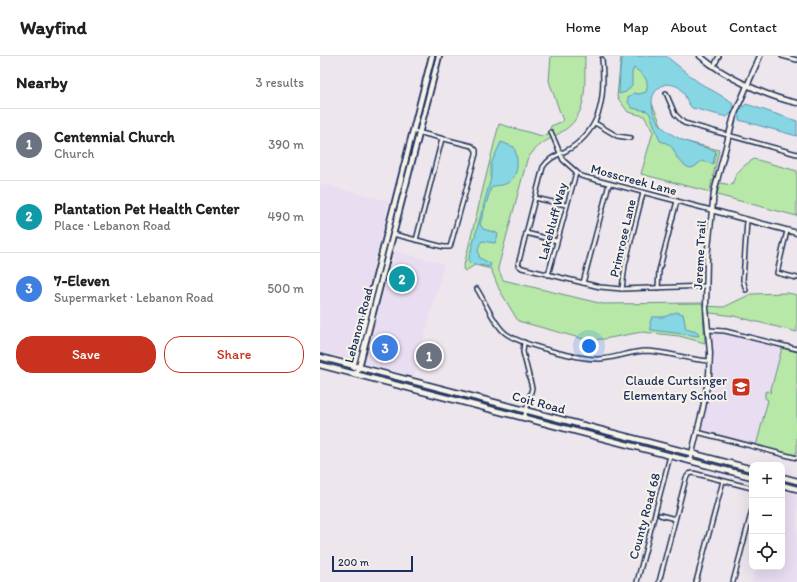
<!DOCTYPE html>
<meta charset="utf-8">
<style>
body{margin:0;font-family:Itim,sans-serif;background:#f2f2f2;color:#202124}
.controls{position:absolute;right:12px;bottom:12px;display:grid;overflow:hidden;border-radius:8px;box-shadow:0 4px 16px #0002}
.controls button{width:36px;height:36px;display:grid;place-items:center;padding:0;border:0;border-bottom:1px solid #e0e0e0;background:#fff;color:#202124;font:20px sans-serif}
.scale{position:absolute;left:12px;bottom:10px;width:81px;box-sizing:border-box;padding-left:4px;border:2px solid #1b2f5e;border-top:0;font-size:11px;line-height:14px;white-space:nowrap;color:#1b2f5e;-webkit-text-stroke:3px #f7f3e8;paint-order:stroke}
.you{position:absolute;left:269px;top:290px;width:14px;height:14px;margin:-10px;border:3px solid #fff;border-radius:50%;background:#1a73e8;box-shadow:0 0 0 6px #1a73e833}
.badge{display:grid;place-items:center;width:26px;height:26px;border-radius:50%;background:#c8321e;color:#fff;font-size:13px;font-weight:700}
.pin{position:absolute;translate:-50% -50%;border:2px solid #fff;box-shadow:0 1px 4px #0006}
.list{margin:0;padding:0;list-style:none}
h2{display:flex;justify-content:space-between;align-items:center;height:52px;margin:0;padding:0 16px;font-size:17px}
h2 small{font-size:13px;font-weight:400;color:#757577}
.list li{display:grid;grid-template-columns:26px 1fr auto;gap:12px;align-items:center;box-sizing:border-box;height:72px;padding:0 16px;border-top:1px solid #e0e0e0}
.list b{display:block;font-size:15px;white-space:nowrap}
.list p{margin:0;font-size:13px;white-space:nowrap;color:#757577}
.list em{font-size:13px;font-style:normal;color:#757577}
.actions{display:flex;gap:8px;padding:12px 16px}
.actions a{flex:1;padding:9px 0;border:1px solid #c8321e;border-radius:16px;text-align:center;font-size:14px;color:#c8321e}
.actions .main{background:#c8321e;color:#fff}
.icon{flex:none;width:22px;height:22px;fill:none;stroke:currentColor;stroke-width:2;stroke-linecap:round;stroke-linejoin:round}
.map{position:relative;flex:none;width:477px;height:526px;overflow:hidden}
header{display:flex;align-items:center;gap:24px;box-sizing:border-box;height:56px;padding:0 20px;background:#fff;border-bottom:1px solid #e0e0e0}
header strong{font-size:19px}
nav{display:flex;gap:22px;margin-inline-start:auto;font-size:14px}
main{display:flex}
aside{flex:1;background:#fff}
.map>svg:first-child{display:block}
.built{fill:#e8ddf1}
.green{fill:#b8e8a8;stroke:#6a8c83}
.water{fill:#87d6e4;stroke:#5c93ae}
.lines{fill:none;stroke-linecap:round;stroke-linejoin:round}
.minor-casing{stroke:#1b2f5e;stroke-width:6}
.tertiary-casing{stroke:#1b2f5e;stroke-width:7}
.secondary-casing{stroke:#1b2f5e;stroke-width:8}
.minor{stroke:#f7f3e8;stroke-width:3}
.tertiary{stroke:#f7f3e8;stroke-width:4}
.secondary{stroke:#f7f3e8;stroke-width:4.5}
.labels{text-anchor:middle;stroke-width:4;stroke-linejoin:round;paint-order:stroke}
.street-label{font-size:13px;fill:#1b2f5e;stroke:#f7f3e8}
.poi-label{font-size:13px;fill:#1b2f5e;stroke:#f7f3e8;text-anchor:end}
</style>
<header>
<strong>Wayfind</strong>
<nav><a>Home</a><a>Map</a><a>About</a><a>Contact</a></nav>
</header>
<main>
<aside>
<h2>Nearby<small>3 results</small></h2>
<ul class="list">
<li><span class="badge" style="background:#6b7280">1</span><div><b>Centennial Church</b><p>Church</p></div><em>390 m</em></li>
<li><span class="badge" style="background:#0f9aa8">2</span><div><b>Plantation Pet Health Center</b><p>Place · Lebanon Road</p></div><em>490 m</em></li>
<li><span class="badge" style="background:#3f7fe0">3</span><div><b>7-Eleven</b><p>Supermarket · Lebanon Road</p></div><em>500 m</em></li>
</ul>
<div class="actions"><a class="main">Save</a><a>Share</a></div>
</aside>
<div class="map">
<svg width="477" height="526" viewBox="0 0 477 526">
<rect width="100%" height="100%" fill="#eee6ed"/>
<filter id="ink" filterUnits="userSpaceOnUse"><feTurbulence type="fractalNoise" baseFrequency=".025" numOctaves="2"/><feDisplacementMap in="SourceGraphic" scale="8" xChannelSelector="R" yChannelSelector="G"/><feConvolveMatrix kernelMatrix="1 2 1 2 8 2 1 2 1" color-interpolation-filters="sRGB"/></filter>
<g filter="url(#ink)">
<g class="built">
<path d="M 0,128 L 69,145 L 30,303 L 0,295 Z"/>
<path d="M 75,195 L 124,208 L 94,320 L 45,307 Z"/>
<path d="M 392,277 L 404,278 L 462,292 L 436,390 L 382,374 L 392,316 Z"/>
<path d="M 462,435 L 477,439 L 477,526 L 432,526 L 436,511 L 462,511 Z"/>
</g>
<g class="green">
<path d="M 231,0 L 265,0 C 264,29 270,60 240,77 C 226,85 215,90 207,104 L 178,212 L 183,224 L 283,248 L 382,247 L 383,250 L 404,251 L 431,238 L 468,237 L 477,239 L 477,276 L 414,260 L 383,256 L 385,287 L 359,280 L 322,276 L 284,283 L 267,284 L 198,265 L 179,233 L 171,213 L 155,209 L 145,215 L 143,213 L 179,68 L 222,80 L 228,78 L 231,70 L 243,65 L 229,25 Z"/>
<path d="M 301,0 L 336,0 L 330,43 L 345,77 L 356,83 L 399,94 L 393,120 L 400,127 L 412,129 C 416,115 422,111 434,103 L 477,115 L 477,160 L 397,139 L 399,129 L 392,124 L 390,136 L 321,118 L 333,76 L 324,60 L 308,56 L 297,41 Z"/>
<path d="M 462,292 L 477,296 L 477,396 L 474,399 L 436,390 L 448,344 L 445,342 L 445,336 L 448,335 L 450,337 Z"/>
</g>
<g class="water">
<path d="M 303,0 L 346,0 L 378,26 L 412,46 L 413,51 L 420,54 L 426,48 L 477,65 L 477,80 L 419,64 L 419,60 L 411,57 L 407,61 L 372,52 C 362,41 367,29 346,28 C 338,31 332,37 332,46 C 333,80 371,87 396,95 L 393,108 L 382,105 C 379,107 377,109 374,111 C 367,115 362,105 357,102 C 353,91 351,88 340,85 L 330,58 L 327,55 L 312,52 L 308,46 L 308,41 L 314,37 L 319,38 L 326,36 C 330,24 324,19 314,12 L 312,17 L 312,29 L 306,36 L 299,38 L 300,13 Z"/>
<path d="M 181,86 L 194,91 C 199,104 200,125 182,129 C 177,130 175,129 171,132 L 160,168 L 163,173 L 177,177 L 178,179 L 175,187 L 162,185 C 158,190 157,195 160,202 L 171,208 L 170,211 L 149,207 L 149,202 L 171,122 L 171,108 Z"/>
<path d="M 356,256 L 363,258 L 366,273 L 377,276 L 379,280 L 331,274 L 330,267 L 332,261 L 344,261 Z"/>
</g>
<g class="lines">
<defs>
<g id="minor">
<path d="M 462,0 L 477,4"/>
<path d="M 282,3 C 285,38 283,71 251,92 C 240,99 230,100 223,111 L 198,209 L 202,212 L 280,231 L 302,233 L 387,230"/>
<path d="M 394,10 L 399,0"/>
<path d="M 346,37 L 355,58 L 364,67 L 477,98"/>
<path d="M 275,67 L 297,80 L 311,82"/>
<path d="M 231,76 L 243,104 L 261,120 L 391,154"/>
<path d="M 215,142 L 246,149"/>
<path d="M 467,175 L 457,217 L 477,222"/>
<path d="M 206,177 L 237,185"/>
<path d="M 73,178 L 124,191 L 130,191 L 156,98 L 156,94 L 152,90 L 93,75"/>
<path d="M 96,184 L 122,83"/>
<path d="M 228,219 L 256,117"/>
<path d="M 263,227 L 289,128"/>
<path d="M 338,232 L 339,215 L 357,145"/>
<path d="M 157,233 C 165,246 173,265 183,275 C 195,288 259,303 278,303 C 293,303 308,296 324,295 C 347,295 367,304 390,305"/>
<path d="M 302,233 L 305,209 L 323,137"/>
<path d="M 426,234 L 423,224 L 427,164"/>
<path d="M 388,274 L 405,275 L 477,293"/>
<path d="M 204,362 L 212,332 L 203,296 L 204,286"/>
<path d="M 377,376 L 477,402"/>
<path d="M 340,459 L 355,463"/>
<path d="M 317,526 L 350,400"/>
<path d="M 339,526 L 366,422 L 369,418 L 373,417 L 432,432"/>
<path d="M 376,526 L 403,425"/>
<path d="M 413,526 L 432,454"/>
</g>
<g id="tertiary">
<path d="M 380,0 C 405,21 445,40 477,47"/>
<path d="M 391,154 L 477,177"/>
<path d="M 370,405 L 383,352 L 389,319 L 390,297 L 386,252 L 387,202 L 394,136 L 414,60 L 440,0"/>
</g>
<g id="secondary">
<path d="M 0,301 L 432,413"/>
<path d="M 0,309 L 432,421"/>
<path d="M 33,311 L 112,0"/>
<path d="M 35,318 L 39,311 L 119,0"/>
<path d="M 462,421 L 477,425"/>
<path d="M 462,429 L 477,433"/>
</g>
</defs>
<use href="#minor" class="minor-casing"/>
<use href="#tertiary" class="tertiary-casing"/>
<use href="#secondary" class="secondary-casing"/>
<use href="#minor" class="minor"/>
<use href="#tertiary" class="tertiary"/>
<use href="#secondary" class="secondary"/>
</g>
</g>
<defs>
<symbol id="school-square" viewBox="-11 -11 22 22"><rect x="-9" y="-9" width="18" height="18" rx="4" fill="#c8321e" stroke="#f7f3e8"/><path d="M0-5L7-2L0 1L-7-2ZM-4 1L0 2.5L4 1V4Q0 6-4 4Z" fill="#fff"/></symbol>
</defs>
<g fill-rule="evenodd">
<use href="#school-square" x="410" y="320" width="22" height="22"/>
</g>
<g class="labels">
<g class="street-label">
<text transform="translate(314 123) rotate(15)" y="5">Mosscreek Lane</text>
<text transform="translate(232 165) rotate(-75)" y="5">Lakebluff Way</text>
<text transform="translate(302 182) rotate(-77)" y="5">Primrose Lane</text>
<text transform="translate(379 199) rotate(-87)" y="5">Jereme Trail</text>
<text transform="translate(38 269) rotate(-75)" y="5">Lebanon Road</text>
<text transform="translate(219 346) rotate(15)" y="5">Coit Road</text>
<text transform="translate(324 460) rotate(-75)" y="5">County Road 68</text>
</g>
<g class="poi-label">
<text x="407" y="329">Claude Curtsinger<tspan x="407" dy="15">Elementary School</tspan></text>
</g>
</g>
</svg>
<div class="controls">
<button>+</button>
<button>−</button>
<button><svg class="icon" aria-label="locate" viewBox="0 0 24 24"><circle cx="12" cy="12" r="6"/><path d="M12 2v4M12 18v4M2 12h4M18 12h4"/></svg></button>
</div>
<div class="scale">200 m</div>
<div class="you"></div>
<div class="pin badge" style="left:109px;top:300px;background:#6b7280">1</div>
<div class="pin badge" style="left:82px;top:223px;background:#0f9aa8">2</div>
<div class="pin badge" style="left:65px;top:292px;background:#3f7fe0">3</div>
</div>
</main>
